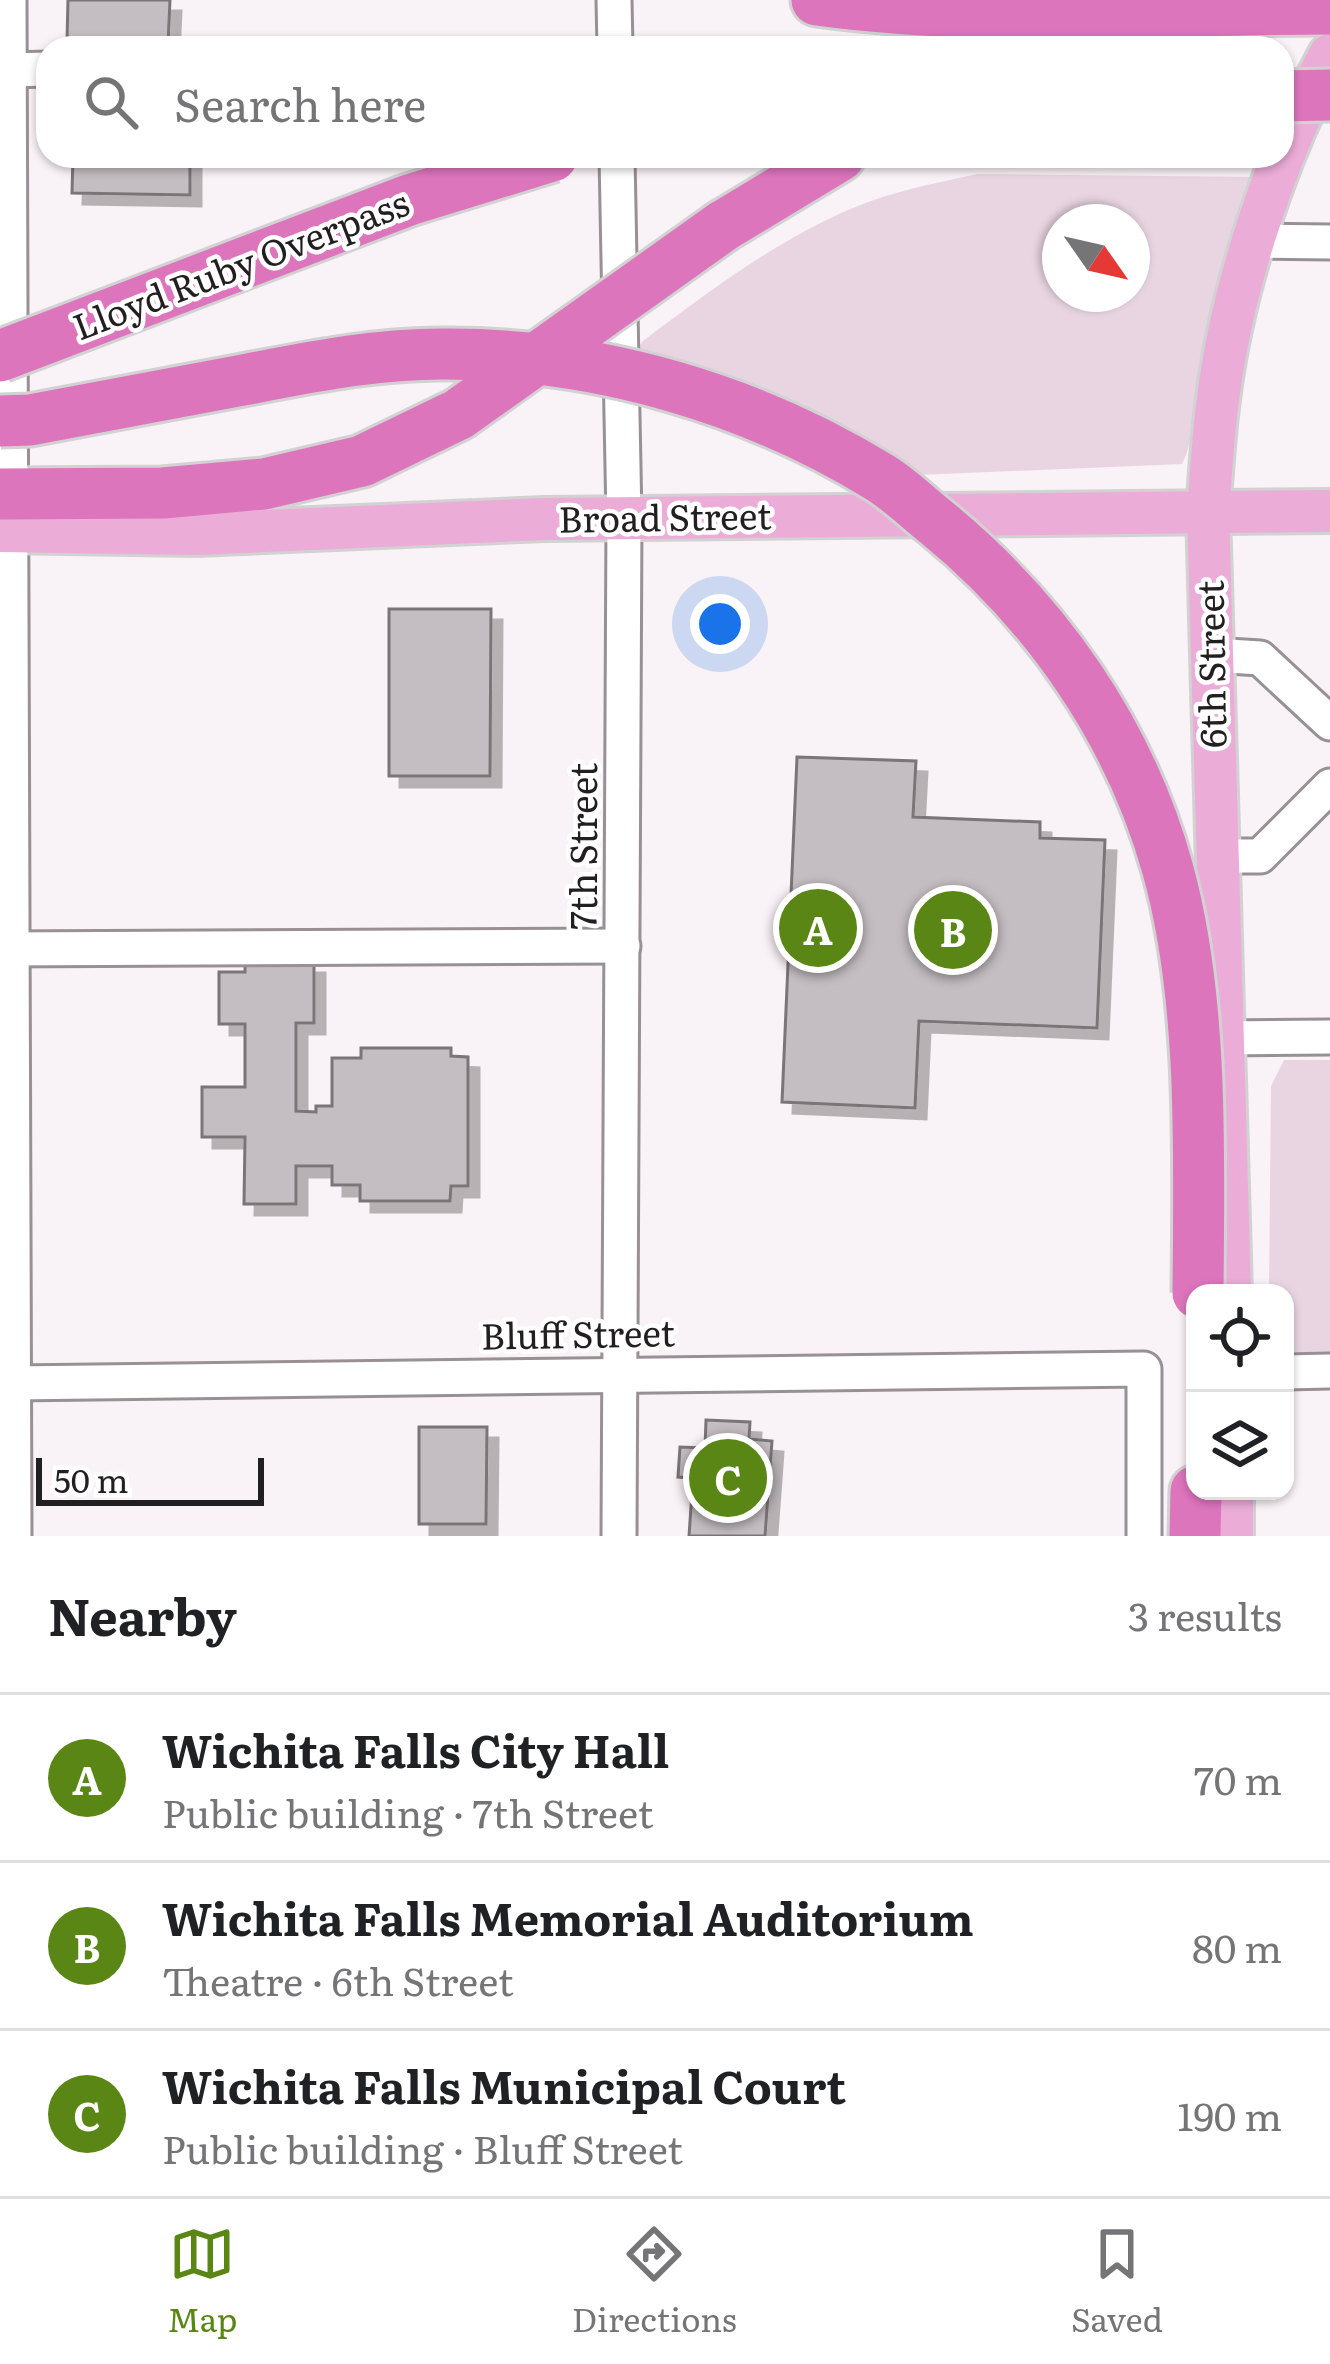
<!DOCTYPE html>
<meta charset="utf-8">
<style>
body{margin:0;font-family:Literata,serif;background:#f2f2f2;color:#202124}
.controls{position:absolute;right:36px;bottom:36px;display:grid;overflow:hidden;border-radius:24px;box-shadow:0 3px 9px #0004}
.controls button{width:108px;height:108px;display:grid;place-items:center;padding:0;border:0;border-bottom:3px solid #e0e0e0;background:#fff;color:#202124;font:60px sans-serif}
.compass{position:absolute;left:1042px;top:204px;width:108px;height:108px;border-radius:50%;background:#fff;box-shadow:0 3px 9px #0004;rotate:124deg}
.scale{position:absolute;left:36px;bottom:30px;width:228px;box-sizing:border-box;padding-left:12px;border:6px solid #221f21;border-top:0;font-size:33px;line-height:42px;white-space:nowrap;color:#221f21;-webkit-text-stroke:9px #fff;paint-order:stroke}
.you{position:absolute;left:720px;top:624px;width:42px;height:42px;margin:-30px;border:9px solid #fff;border-radius:50%;background:#1a73e8;box-shadow:0 0 0 18px #1a73e833}
.badge{display:grid;place-items:center;width:78px;height:78px;border-radius:50%;background:#598614;color:#fff;font-size:39px;font-weight:700}
.pin{position:absolute;translate:-50% -50%;border:6px solid #fff;box-shadow:0 3px 12px #0006}
.list{margin:0;padding:0;list-style:none}
h2{display:flex;justify-content:space-between;align-items:center;height:156px;margin:0;padding:0 48px;font-size:51px}
h2 small{font-size:39px;font-weight:400;color:#757577}
.list li{display:grid;grid-template-columns:78px 1fr auto;gap:36px;align-items:center;box-sizing:border-box;height:168px;padding:0 48px;border-top:3px solid #e0e0e0}
.list b{display:block;font-size:45px;white-space:nowrap}
.list p{margin:0;font-size:39px;white-space:nowrap;color:#757577}
.list em{font-size:39px;font-style:normal;color:#757577}
.icon{flex:none;width:66px;height:66px;fill:none;stroke:currentColor;stroke-width:2;stroke-linecap:round;stroke-linejoin:round}
.map{position:relative;flex:none;width:1330px;height:1536px;overflow:hidden}
.search{position:absolute;background:#fff;box-shadow:0 3px 9px #0004;left:36px;right:36px;top:36px;height:132px;display:flex;align-items:center;gap:30px;box-sizing:border-box;padding:0 42px;border-radius:36px;color:#757577;font-size:45px}
.sheet{height:660px;background:#fff}
nav{display:flex;justify-content:space-around;align-items:center;box-sizing:border-box;height:168px;border-top:3px solid #e0e0e0;background:#fff;font-size:33px;color:#757577}
nav a{display:grid;justify-items:center;gap:6px}
nav .on{color:#598614}
.map>svg:first-child{display:block}
.green{fill:#e8d5e1;fill-rule:evenodd}
.building{fill:#c4bdc1;stroke:#7b7478;stroke-width:3;filter:url(#shadow)}
.lines{fill:none;stroke-linecap:round;stroke-linejoin:round}
.minor-casing{stroke:#979095;stroke-width:39}
.major-casing{stroke:#d3d2d3;stroke-width:48}
.highway-casing{stroke:#d3d2d3;stroke-width:57}
.minor{stroke:#fff;stroke-width:33}
.major{stroke:#ebacd7;stroke-width:42}
.highway{stroke:#dd75bd;stroke-width:51}
.highway-bridge-casing{stroke:#d3d2d3;stroke-width:57;stroke-linecap:butt}
.highway-bridge{stroke:#dd75bd;stroke-width:51}
.labels{text-anchor:middle;stroke-width:9;stroke-linejoin:round;paint-order:stroke}
.street-label{font-size:36px;fill:#221f21;stroke:#fff}
</style>
<div class="map">
<svg width="1330" height="1536" viewBox="0 0 1330 1536">
<defs>
<filter id="shadow"><feDropShadow dx="11" dy="11" stdDeviation="0" flood-color="#0004"/></filter>
</defs>
<rect width="100%" height="100%" fill="#f9f2f6"/>
<g class="green">
<path d="M 978,174 L 1251,177 C 1234,232 1218,287 1206,343 C 1199,374 1195,442 1182,464 L 894,476 L 632,357 L 643,341 C 709,291 777,240 853,208 C 893,191 936,183 978,174 ZM 1060,222 L 1132,222 L 1132,294 L 1060,294 Z"/>
<path d="M 1284,1060 L 1330,1060 L 1330,1352 L 1288,1352 L 1285,1344 L 1285,1293 L 1269,1293 L 1271,1086 Z"/>
</g>
<g class="building">
<path d="M 68,0 L 170,0 L 168,44 L 67,40 Z"/>
<path d="M 73,156 L 190,156 L 190,195 L 72,193 Z"/>
<path d="M 389,609 L 491,609 L 490,776 L 389,776 Z"/>
<path d="M 797,757 L 916,761 L 913,817 L 1040,822 L 1040,838 L 1105,840 L 1097,1028 L 919,1021 L 915,1108 L 782,1102 Z"/>
<path d="M 245,962 L 314,962 L 314,1023 L 296,1023 L 296,1111 L 316,1112 L 316,1106 L 332,1106 L 332,1058 L 361,1058 L 361,1048 L 451,1048 L 451,1056 L 468,1057 L 468,1186 L 451,1186 L 450,1201 L 360,1201 L 360,1185 L 332,1185 L 332,1166 L 296,1166 L 296,1204 L 244,1204 L 245,1137 L 202,1137 L 202,1087 L 245,1087 L 245,1024 L 219,1024 L 219,972 L 245,972 Z"/>
<path d="M 706,1420 L 750,1422 L 749,1439 L 772,1441 L 765,1536 L 689,1536 L 693,1478 L 678,1477 L 680,1447 L 705,1448 Z"/>
<path d="M 419,1427 L 487,1427 L 486,1524 L 419,1524 Z"/>
</g>
<g class="lines">
<defs>
<g id="minor">
<path d="M 9,0 L 14,1536"/>
<path d="M 614,0 L 615,48"/>
<path d="M 9,70 L 48,69"/>
<path d="M 617,156 L 624,519 L 619,1536"/>
<path d="M 1256,241 L 1330,242"/>
<path d="M 1212,655 L 1260,658 L 1330,723"/>
<path d="M 1218,856 L 1260,856 L 1330,786"/>
<path d="M 0,949 L 623,946"/>
<path d="M 1222,1038 L 1330,1037"/>
<path d="M 1285,1372 L 1330,1371"/>
<path d="M 13,1383 L 1144,1369 L 1144,1536"/>
</g>
<g id="major">
<path d="M 0,531 L 197,534 L 545,519 L 1330,511"/>
<path d="M 1230,1293 L 1208,511 C 1211,474 1213,436 1218,399 C 1232,286 1276,155 1330,55"/>
<path d="M 1232,1491 L 1232,1536"/>
</g>
<g id="highway">
<path d="M 817,0 C 986,23 1160,9 1330,9"/>
<path d="M 723,226 L 839,156"/>
<path d="M 0,494 L 163,493 L 264,484 L 362,461 L 459,414"/>
<path d="M 1195,1536 L 1196,1491"/>
</g>
</defs>
<use href="#minor" class="minor-casing"/>
<use href="#major" class="major-casing"/>
<use href="#highway" class="highway-casing"/>
<use href="#minor" class="minor"/>
<use href="#major" class="major"/>
<use href="#highway" class="highway"/>
<defs>
<g id="highway-bridge">
<path d="M 1282,96 L 1330,95"/>
<path d="M 0,356 L 409,200 L 552,156"/>
<path d="M 459,414 L 723,226"/>
<path d="M 0,421 L 30,420 C 101,406 172,393 243,380 C 311,367 379,353 449,354 C 599,354 752,399 879,477 C 899,489 917,507 936,522 C 1046,612 1130,732 1168,870 C 1204,1000 1199,1158 1198,1293"/>
</g>
</defs>
<use href="#highway-bridge" class="highway-bridge-casing"/>
<use href="#highway-bridge" class="highway-bridge"/>
</g>
<g class="labels">
<g class="street-label">
<text transform="translate(241 265) rotate(-21)" y="13">Lloyd Ruby Overpass</text>
<text transform="translate(665 518) rotate(-1)" y="13">Broad Street</text>
<text transform="translate(1212 664) rotate(-91)" y="13">6th Street</text>
<text transform="translate(584 846) rotate(-90)" y="13">7th Street</text>
<text transform="translate(578 1335) rotate(-1)" y="13">Bluff Street</text>
</g>
</g>
</svg>
<div class="controls">
<button><svg class="icon" aria-label="locate" viewBox="0 0 24 24"><circle cx="12" cy="12" r="6"/><path d="M12 2v4M12 18v4M2 12h4M18 12h4"/></svg></button>
<button><svg class="icon" aria-label="layers" viewBox="0 0 24 24"><path d="M12 4l9 5-9 5-9-5zM3 14l9 5 9-5"/></svg></button>
</div>
<svg class="compass" viewBox="-18 -18 36 36"><path d="M0-13l5 13h-10z" fill="#e53935"/><path d="M0 13l5-13h-10z" fill="#757577"/></svg>
<div class="scale">50 m</div>
<div class="you"></div>
<div class="pin badge" style="left:818px;top:928px">A</div>
<div class="pin badge" style="left:953px;top:930px">B</div>
<div class="pin badge" style="left:728px;top:1478px">C</div>
<div class="search"><svg class="icon" aria-label="search" viewBox="0 0 24 24"><circle cx="10" cy="10" r="6"/><path d="M15 15l6 6"/></svg>Search here</div>
</div>
<section class="sheet">
<h2>Nearby<small>3 results</small></h2>
<ul class="list">
<li><span class="badge">A</span><div><b>Wichita Falls City Hall</b><p>Public building · 7th Street</p></div><em>70 m</em></li>
<li><span class="badge">B</span><div><b>Wichita Falls Memorial Auditorium</b><p>Theatre · 6th Street</p></div><em>80 m</em></li>
<li><span class="badge">C</span><div><b>Wichita Falls Municipal Court</b><p>Public building · Bluff Street</p></div><em>190 m</em></li>
</ul>
</section>
<nav>
<a class="on"><svg class="icon" aria-label="map" viewBox="0 0 24 24"><path d="M3 6l6-2 6 2 6-2v14l-6 2-6-2-6 2zM9 4v14M15 6v14"/></svg>Map</a>
<a><svg class="icon" aria-label="directions" viewBox="0 0 24 24"><path d="M12 3l9 9-9 9-9-9zM9 14v-3h6M13 9l2 2-2 2"/></svg>Directions</a>
<a><svg class="icon" aria-label="saved" viewBox="0 0 24 24"><path d="M7 4h10v16l-5-4-5 4z"/></svg>Saved</a>
</nav>
